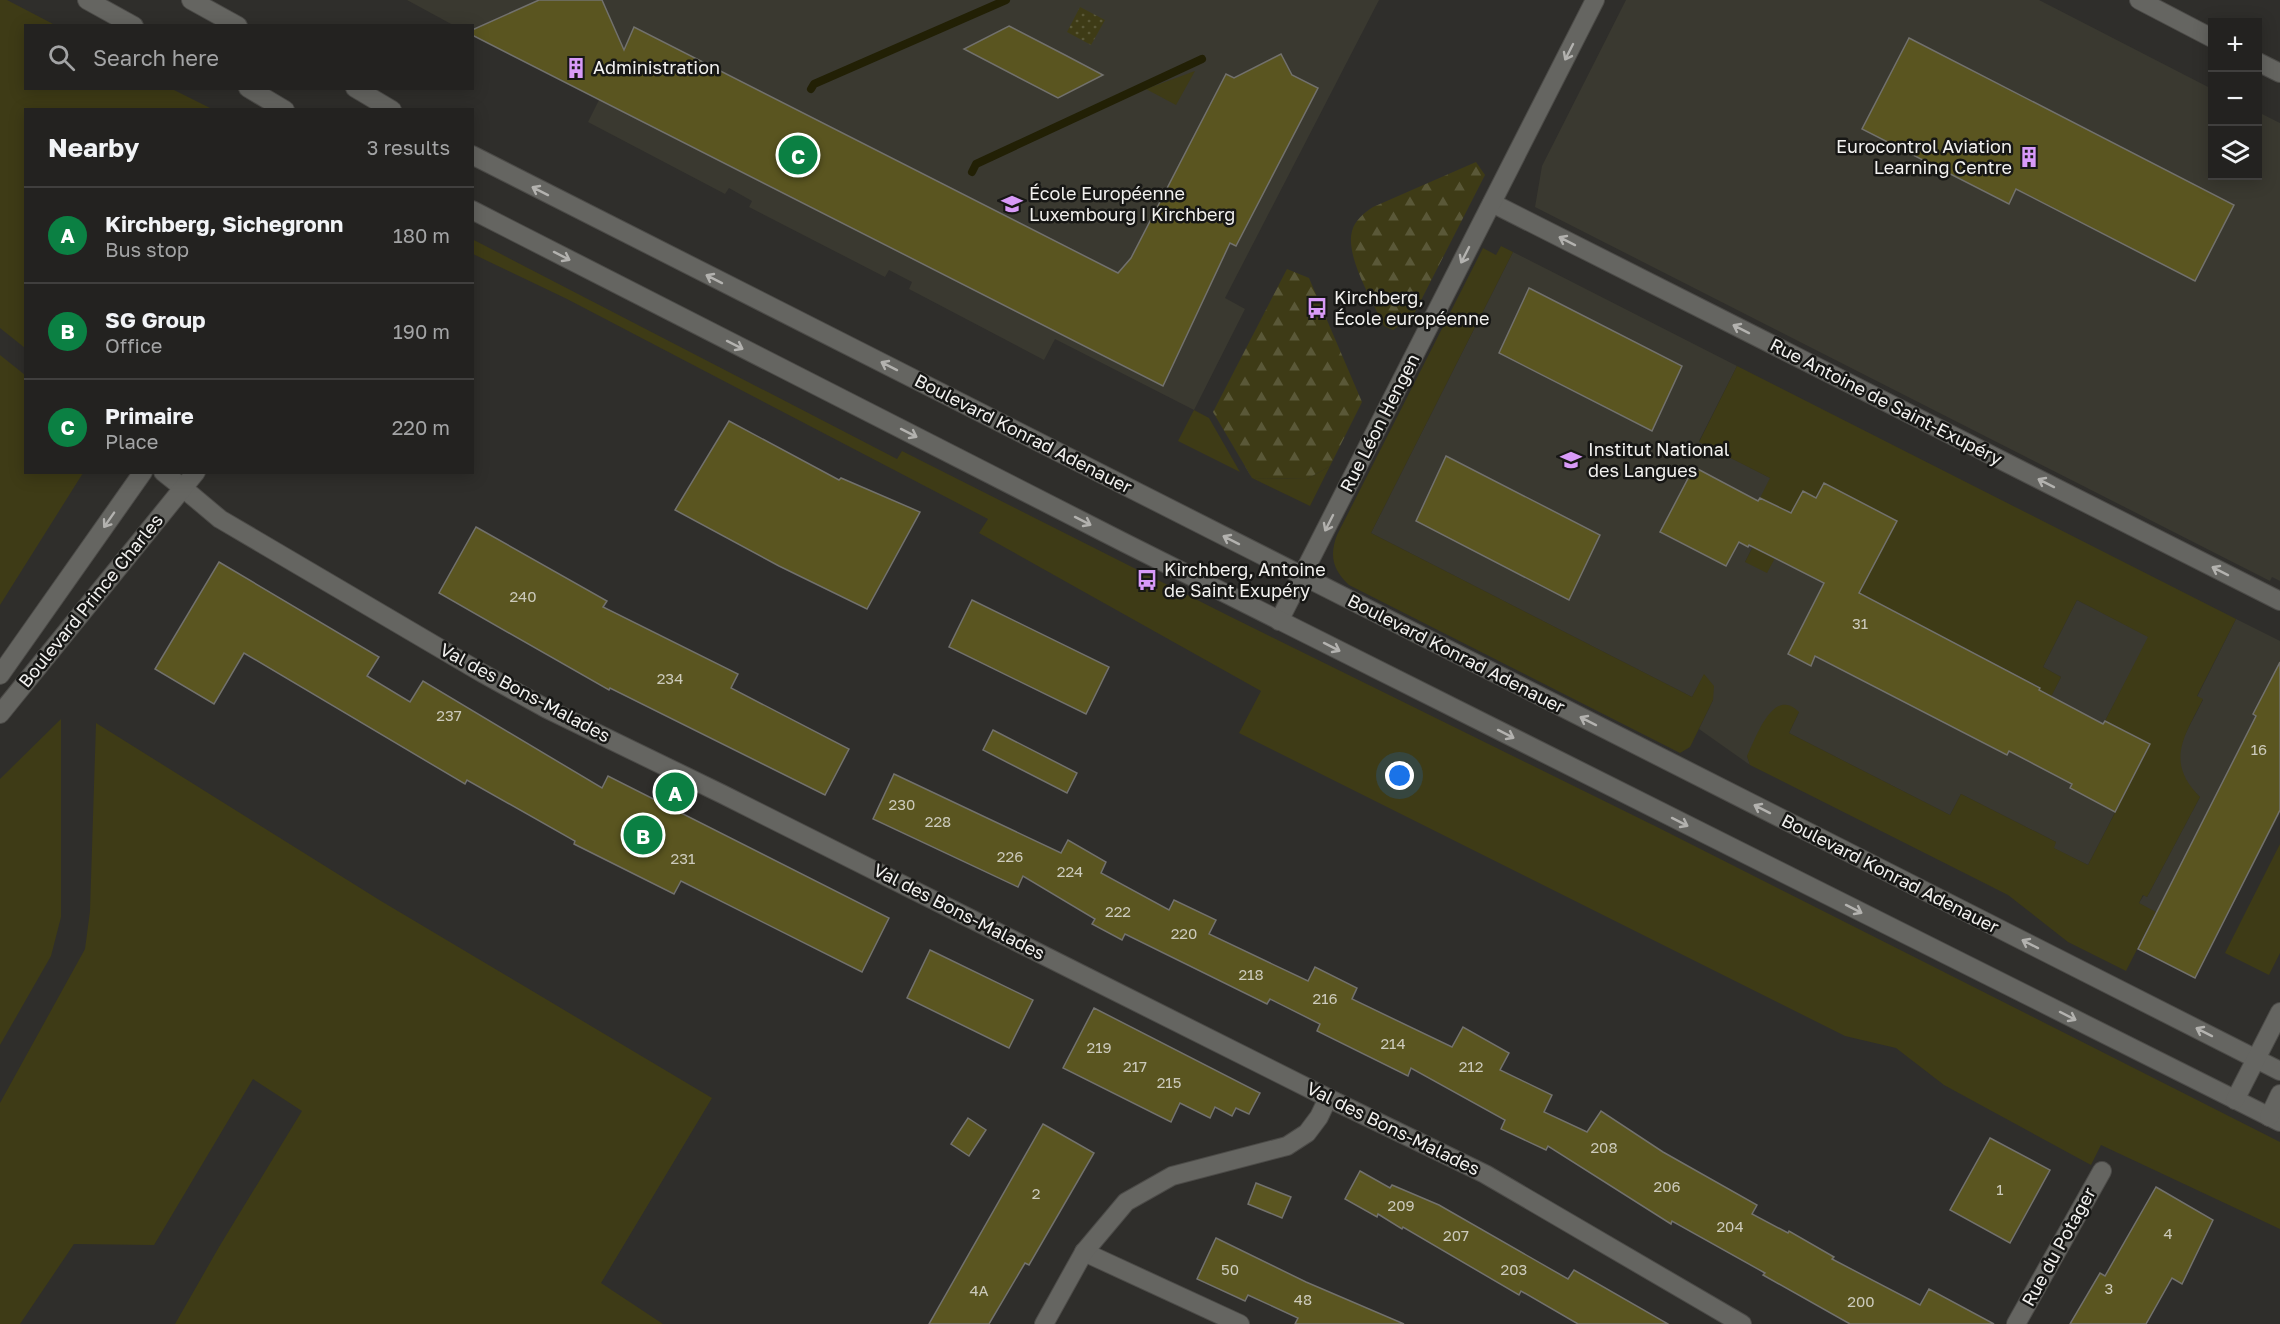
<!DOCTYPE html>
<meta charset="utf-8">
<style>
body{margin:0;font-family:"Golos Text",sans-serif;background:#2f2f2d;color:#f1f3f6}
.controls{position:absolute;right:18px;top:18px;display:grid;overflow:hidden;border-radius:0px;box-shadow:0 3px 15px #0003}
.controls button{width:54px;height:54px;display:grid;place-items:center;padding:0;border:0;border-bottom:2px solid #403f3e;background:#232220;color:#f1f3f6;font:30px sans-serif}
.you{position:absolute;left:1400px;top:776px;width:21px;height:21px;margin:-15px;border:4px solid #fff;border-radius:50%;background:#1a73e8;box-shadow:0 0 0 9px #1a73e833}
.badge{display:grid;place-items:center;width:39px;height:39px;border-radius:50%;background:#0b8043;color:#fff;font-size:20px;font-weight:700}
.pin{position:absolute;translate:-50% -50%;border:3px solid #fff;box-shadow:0 2px 6px #0006}
.list{margin:0;padding:0;list-style:none}
h2{display:flex;justify-content:space-between;align-items:center;height:78px;margin:0;padding:0 24px;font-size:26px}
h2 small{font-size:20px;font-weight:400;color:#a3a4a5}
.list li{display:grid;grid-template-columns:39px 1fr auto;gap:18px;align-items:center;box-sizing:border-box;height:96px;padding:0 24px;border-top:2px solid #403f3e}
.list b{display:block;font-size:22px;white-space:nowrap}
.list p{margin:0;font-size:20px;white-space:nowrap;color:#a3a4a5}
.list em{font-size:20px;font-style:normal;color:#a3a4a5}
.icon{flex:none;width:33px;height:33px;fill:none;stroke:currentColor;stroke-width:2;stroke-linecap:round;stroke-linejoin:round}
.map{position:relative;flex:none;width:2280px;height:1324px;overflow:hidden}
.search{position:absolute;background:#232220;box-shadow:0 3px 15px #0003;left:24px;top:24px;width:450px;height:66px;display:flex;align-items:center;gap:15px;box-sizing:border-box;padding:0 21px;border-radius:0px;color:#a3a4a5;font-size:22px}
.panel{position:absolute;background:#232220;box-shadow:0 3px 15px #0003;left:24px;top:108px;width:450px;height:366px;border-radius:0px}
.map>svg:first-child{display:block}
.built{fill:#3a3930}
.green{fill:#3e3b16}
.forest{fill:url(#forest-firs)}
.park{fill:url(#park-dots)}
.lines{fill:none;stroke-linecap:round;stroke-linejoin:round}
.stream{stroke:#222005;stroke-width:8}
.building{fill:#5a5520;stroke:#72716d;stroke-width:1.5}
.street-casing{stroke:#4c4b48;stroke-width:20}
.secondary-casing{stroke:#4c4b48;stroke-width:20}
.street{stroke:#656561;stroke-width:18}
.secondary{stroke:#656561;stroke-width:18}
.oneway{stroke:#b3b2af}
.labels{text-anchor:middle;stroke-width:5;stroke-linejoin:round;paint-order:stroke}
.number-label{font-size:15px;fill:#cccabb}
.poi-label{font-size:18px;fill:#f2f1ef;stroke:#171715;text-anchor:start}
.street-label{font-size:18px;fill:#f2f1ef;stroke:#171715}
</style>
<div class="map">
<svg width="2280" height="1324" viewBox="0 0 2280 1324">
<defs>
<pattern id="forest-firs" width="22" height="20" patternUnits="userSpaceOnUse" patternTransform="scale(1.5)"><rect width="22" height="20" fill="#3e3b16"/><path d="M5 1l3.5 6h-7zM16 11l3.5 6h-7z" fill="#5a5838"/></pattern>
<pattern id="park-dots" width="8" height="8" patternUnits="userSpaceOnUse" patternTransform="scale(1.5)"><rect width="8" height="8" fill="#3e3b16"/><path d="M2 2h.1M6 6h.1" fill="none" stroke="#5a5838" stroke-width="1.8" stroke-linecap="round"/></pattern>
</defs>
<rect width="100%" height="100%" fill="#2f2e2b"/>
<g class="built">
<path d="M 407,0 L 1379,0 L 1225,298 L 1245,309 L 1194,410 L 1055,339 L 1044,360 L 909,289 L 912,282 L 889,270 L 885,277 L 749,207 L 752,201 L 729,188 L 725,194 L 588,122 L 599,100 L 473,35 L 472,26 L 453,25 Z"/>
<path d="M 1626,0 L 2039,0 L 2212,89 L 2212,176 L 2258,176 L 2258,112 L 2280,123 L 2280,581 L 2272,577 L 2270,581 L 1535,207 L 1542,166 Z"/>
<path d="M 1513,252 L 1737,366 L 1699,441 L 1770,478 L 1774,505 L 1745,562 L 1770,555 L 1803,491 L 1824,483 L 1897,521 L 1860,593 L 2040,688 L 2051,696 L 2061,677 L 2043,667 L 2077,600 L 2149,637 L 2105,721 L 2150,744 L 2088,865 L 2053,848 L 2056,842 L 1961,794 L 1950,815 L 1789,733 L 1799,712 L 1747,756 L 1750,765 L 1699,729 L 1713,700 L 1704,675 L 1692,697 L 1371,533 Z"/>
<path d="M 2236,619 L 2280,641 L 2280,813 L 2195,978 L 2138,949 L 2156,913 L 2139,903 L 2144,895 L 2147,897 L 2200,797 L 2189,786 L 2181,772 L 2179,756 L 2182,740 L 2203,700 L 2197,697 Z"/>
</g>
<g class="green">
<path d="M 0,0 L 7,0 L 55,25 L 26,26 L 26,88 L 172,89 L 212,109 L 26,110 L 25,348 L 0,328 Z"/>
<path d="M 1195,71 L 1176,105 L 1146,89 Z"/>
<path d="M 472,239 L 897,459 L 902,451 L 1229,616 L 1661,829 L 2280,1142 L 2280,1229 L 2101,1145 L 2091,1165 L 1944,1085 L 1896,1048 L 1845,1036 L 1239,733 L 1261,691 L 979,533 L 988,519 L 567,299 L 473,254 Z"/>
<path d="M 1501,246 L 1513,252 L 1371,533 L 1692,697 L 1704,674 L 1714,686 L 1713,700 L 1690,747 L 1680,753 L 1349,585 C 1333,570 1329,556 1337,535 L 1483,248 L 1496,255 Z"/>
<path d="M 0,355 L 25,375 L 26,472 L 83,473 L 0,605 Z"/>
<path d="M 1737,366 L 2236,619 L 2197,696 L 2203,699 C 2184,737 2165,762 2200,797 L 2147,897 L 2143,895 L 2139,903 L 2156,912 L 2126,971 L 2068,942 L 2008,895 L 1750,765 L 1747,756 C 1754,742 1768,701 1787,705 C 1791,705 1796,709 1799,712 L 1789,733 L 1950,815 L 1961,794 L 2056,842 L 2054,848 L 2088,865 L 2150,745 L 2105,721 L 2148,637 L 2077,600 L 2043,667 L 2061,677 L 2051,697 L 2039,691 L 2040,687 L 1859,593 L 1897,521 L 1824,483 L 1816,498 L 1803,491 L 1770,555 L 1775,558 L 1767,573 L 1745,562 L 1774,506 L 1760,498 L 1770,478 L 1699,442 Z"/>
<path d="M 1194,410 L 1209,418 L 1240,472 L 1178,441 Z"/>
<path d="M 1330,466 L 1310,506 L 1252,478 L 1307,479 Z"/>
<path d="M 61,719 L 61,917 L 51,956 L 0,1045 L 0,779 Z"/>
<path d="M 96,723 L 381,901 L 712,1098 L 601,1283 L 663,1324 L 175,1324 L 219,1247 L 302,1111 L 253,1079 L 154,1245 L 74,1244 L 20,1324 L 0,1324 L 0,1103 L 85,949 L 90,911 Z"/>
<path d="M 2280,844 L 2280,953 L 2269,975 L 2225,953 Z"/>
</g>
<g class="forest">
<path d="M 1476,162 L 1485,175 L 1413,316 L 1393,330 L 1384,326 C 1373,302 1345,256 1352,231 C 1355,220 1364,213 1373,207 Z"/>
<path d="M 1287,269 L 1309,278 L 1362,402 L 1330,466 L 1307,479 L 1252,478 L 1213,412 Z"/>
</g>
<path class="park" d="M 1080,7 L 1105,20 L 1091,45 L 1067,32 Z"/>
<g class="lines">
<g class="stream">
<path d="M 811,89 L 814,84 L 1006,0"/>
<path d="M 972,172 L 976,164 L 1202,59"/>
</g>
</g>
<g class="building">
<path d="M 539,0 L 602,0 L 624,50 L 634,27 L 1118,273 L 1131,258 L 1226,74 L 1234,78 L 1281,54 L 1292,75 L 1318,88 L 1236,246 L 1230,243 L 1163,386 L 472,35 L 472,30 Z"/>
<path d="M 1009,26 L 1065,55 L 1103,75 L 1058,98 L 964,49 Z"/>
<path d="M 1909,38 L 2234,205 L 2195,281 L 2016,189 L 2009,204 L 1862,129 Z"/>
<path d="M 1529,288 L 1682,366 L 1652,431 L 1499,353 Z"/>
<path d="M 729,421 L 839,480 L 841,478 L 920,512 L 867,609 L 779,566 L 675,510 Z"/>
<path d="M 1446,456 L 1600,535 L 1569,600 L 1416,521 Z"/>
<path d="M 1694,467 L 1758,501 L 1760,498 L 1791,513 L 1803,491 L 1816,498 L 1824,483 L 1897,521 L 1859,593 L 2040,688 L 2039,690 L 2103,724 L 2105,721 L 2150,744 L 2115,812 L 2070,788 L 2072,784 L 2009,751 L 2007,755 L 1815,656 L 1811,666 L 1788,654 L 1824,583 L 1749,545 L 1748,547 L 1739,542 L 1726,566 L 1660,532 Z"/>
<path d="M 476,527 L 607,601 L 603,607 L 738,674 L 731,688 L 849,749 L 825,795 L 610,688 L 609,690 L 439,593 Z"/>
<path d="M 219,562 L 379,657 L 367,676 L 410,702 L 423,681 L 602,788 L 608,776 L 889,918 L 862,972 L 681,881 L 674,894 L 574,844 L 575,841 L 467,780 L 465,784 L 244,653 L 214,704 L 155,669 Z"/>
<path d="M 972,600 L 1109,667 L 1086,714 L 949,647 Z"/>
<path d="M 2280,662 L 2280,810 L 2195,978 L 2138,949 L 2256,716 L 2253,714 Z"/>
<path d="M 993,730 L 1077,773 L 1067,793 L 983,750 Z"/>
<path d="M 894,774 L 1061,853 L 1068,840 L 1106,862 L 1101,873 L 1169,910 L 1174,900 L 1216,920 L 1209,934 L 1308,981 L 1315,967 L 1357,988 L 1352,999 L 1452,1047 L 1463,1027 L 1509,1053 L 1500,1070 L 1552,1095 L 1544,1112 L 1587,1132 L 1601,1111 L 1663,1152 L 1757,1205 L 1752,1214 L 1788,1233 L 1789,1231 L 1834,1257 L 1832,1259 L 1920,1305 L 1929,1289 L 1994,1324 L 1850,1324 L 1763,1275 L 1765,1273 L 1672,1221 L 1671,1224 L 1548,1146 L 1546,1150 L 1501,1129 L 1505,1120 L 1411,1068 L 1408,1076 L 1317,1031 L 1320,1024 L 1270,999 L 1267,1004 L 1125,934 L 1122,940 L 1092,924 L 1095,919 L 1023,876 L 1018,887 L 873,819 Z"/>
<path d="M 930,950 L 1033,1000 L 1009,1048 L 907,998 Z"/>
<path d="M 1094,1008 L 1260,1093 L 1249,1114 L 1236,1108 L 1232,1116 L 1215,1107 L 1210,1118 L 1180,1103 L 1171,1122 L 1063,1068 Z"/>
<path d="M 968,1118 L 986,1130 L 969,1156 L 951,1144 Z"/>
<path d="M 1043,1124 L 1094,1153 L 1029,1265 L 1025,1263 L 989,1324 L 929,1324 Z"/>
<path d="M 1990,1138 L 2050,1170 L 2010,1243 L 1950,1210 Z"/>
<path d="M 1360,1171 L 1390,1188 L 1392,1185 L 1439,1205 L 1568,1279 L 1574,1270 L 1668,1324 L 1578,1324 L 1521,1291 L 1519,1295 L 1403,1227 L 1402,1229 L 1378,1214 L 1377,1217 L 1345,1199 Z"/>
<path d="M 1256,1183 L 1291,1197 L 1282,1218 L 1248,1204 Z"/>
<path d="M 2156,1187 L 2213,1220 L 2182,1284 L 2172,1278 L 2146,1324 L 2070,1324 L 2100,1273 L 2105,1276 Z"/>
<path d="M 1216,1238 L 1306,1282 L 1404,1324 L 1295,1324 L 1298,1318 L 1248,1295 L 1245,1301 L 1197,1279 Z"/>
</g>
<g class="lines">
<defs>
<g id="street">
<path d="M 2139,0 L 2212,38"/>
<path d="M 2258,62 L 2280,73"/>
<path d="M 1492,203 L 2280,601"/>
<path d="M 183,488 L 220,519 L 482,673 L 547,709 L 722,794 L 1328,1098 L 1485,1174 L 1742,1324"/>
<path d="M 1279,621 L 1595,0"/>
<path d="M 1084,1252 L 1240,1324"/>
<path d="M 1044,1324 L 1084,1252 L 1126,1202 L 1172,1176 L 1287,1146 L 1307,1133 L 1319,1117 L 1328,1098"/>
<path d="M 2016,1324 L 2102,1171"/>
</g>
<g id="secondary">
<path d="M 87,0 L 134,26"/>
<path d="M 191,0 L 238,26"/>
<path d="M 248,88 L 285,110"/>
<path d="M 355,88 L 392,110"/>
<path d="M 472,155 L 2280,1071"/>
<path d="M 472,210 L 1125,543 L 2280,1122"/>
<path d="M 163,472 L 183,488"/>
<path d="M 0,675 L 143,472"/>
<path d="M 0,714 L 196,472"/>
<path d="M 2235,1100 L 2280,1012"/>
<path d="M 2269,1117 L 2280,1094"/>
</g>
</defs>
<use href="#street" class="street-casing"/>
<use href="#secondary" class="secondary-casing"/>
<use href="#street" class="street"/>
<use href="#secondary" class="secondary"/>
</g>
<defs><path id="oneway-shaft" d="M-6 0H5M1.5-3L5.5 0L1.5 3" fill="none" stroke-width="1.6" stroke-linecap="round" stroke-linejoin="round" transform="scale(1.5)"/></defs>
<g class="oneway">
<use href="#oneway-shaft" transform="translate(1569 52) rotate(117)"/>
<use href="#oneway-shaft" transform="translate(540 191) rotate(-153)"/>
<use href="#oneway-shaft" transform="translate(1567 241) rotate(-153)"/>
<use href="#oneway-shaft" transform="translate(1465 255) rotate(117)"/>
<use href="#oneway-shaft" transform="translate(562 256) rotate(27)"/>
<use href="#oneway-shaft" transform="translate(714 279) rotate(-153)"/>
<use href="#oneway-shaft" transform="translate(1741 329) rotate(-153)"/>
<use href="#oneway-shaft" transform="translate(735 345) rotate(27)"/>
<use href="#oneway-shaft" transform="translate(889 366) rotate(-153)"/>
<use href="#oneway-shaft" transform="translate(909 433) rotate(27)"/>
<use href="#oneway-shaft" transform="translate(2046 483) rotate(-153)"/>
<use href="#oneway-shaft" transform="translate(109 520) rotate(125)"/>
<use href="#oneway-shaft" transform="translate(1083 521) rotate(27)"/>
<use href="#oneway-shaft" transform="translate(1329 523) rotate(117)"/>
<use href="#oneway-shaft" transform="translate(1231 540) rotate(-153)"/>
<use href="#oneway-shaft" transform="translate(2220 571) rotate(-153)"/>
<use href="#oneway-shaft" transform="translate(1332 647) rotate(27)"/>
<use href="#oneway-shaft" transform="translate(1588 721) rotate(-153)"/>
<use href="#oneway-shaft" transform="translate(1506 734) rotate(27)"/>
<use href="#oneway-shaft" transform="translate(1762 809) rotate(-153)"/>
<use href="#oneway-shaft" transform="translate(1680 822) rotate(27)"/>
<use href="#oneway-shaft" transform="translate(1854 909) rotate(27)"/>
<use href="#oneway-shaft" transform="translate(2030 944) rotate(-153)"/>
<use href="#oneway-shaft" transform="translate(2068 1016) rotate(27)"/>
<use href="#oneway-shaft" transform="translate(2204 1032) rotate(-153)"/>
</g>
<defs>
<symbol id="building-bare" viewBox="-9 -9 18 18"><path d="M-4-6H4V6H1V3H-1V6H-4ZM-2.5-4.3h1.7v1.8h-1.7ZM.8-4.3h1.7v1.8H.8ZM-2.5-1h1.7V.8h-1.7ZM.8-1h1.7V.8H.8Z" fill="#d89af8" stroke="#171715" stroke-width="2.5" paint-order="stroke"/></symbol>
<symbol id="school-bare" viewBox="-9 -9 18 18"><path d="M0-5L7-2L0 1L-7-2ZM-4 1L0 2.5L4 1V4Q0 6-4 4Z" fill="#d89af8" stroke="#171715" stroke-width="2.5" paint-order="stroke"/></symbol>
<symbol id="bus-bare" viewBox="-9 -9 18 18"><path d="M-5-6H5V4H4V6H2V4H-2V6H-4V4H-5ZM-3.5-4V0h7V-4ZM-3.5 1.2v1.5H-2V1.2ZM2 1.2v1.5H3.5V1.2Z" fill="#d89af8" stroke="#171715" stroke-width="2.5" paint-order="stroke"/></symbol>
</defs>
<g fill-rule="evenodd">
<use href="#building-bare" x="561" y="53" width="30" height="30"/>
<use href="#building-bare" x="2014" y="142" width="30" height="30"/>
<use href="#school-bare" x="997" y="189" width="30" height="30"/>
<use href="#bus-bare" x="1302" y="293" width="30" height="30"/>
<use href="#school-bare" x="1556" y="445" width="30" height="30"/>
<use href="#bus-bare" x="1132" y="565" width="30" height="30"/>
</g>
<g class="labels">
<g class="number-label">
<text x="523" y="602">240</text>
<text x="1860" y="629">31</text>
<text x="670" y="684">234</text>
<text x="449" y="721">237</text>
<text x="2259" y="755">16</text>
<text x="902" y="810">230</text>
<text x="938" y="827">228</text>
<text x="1010" y="862">226</text>
<text x="683" y="864">231</text>
<text x="1070" y="877">224</text>
<text x="1118" y="917">222</text>
<text x="1184" y="939">220</text>
<text x="1251" y="980">218</text>
<text x="1325" y="1004">216</text>
<text x="1393" y="1049">214</text>
<text x="1099" y="1053">219</text>
<text x="1135" y="1072">217</text>
<text x="1471" y="1072">212</text>
<text x="1169" y="1088">215</text>
<text x="1604" y="1153">208</text>
<text x="1667" y="1192">206</text>
<text x="2000" y="1195">1</text>
<text x="1036" y="1199">2</text>
<text x="1401" y="1211">209</text>
<text x="1730" y="1232">204</text>
<text x="2168" y="1239">4</text>
<text x="1456" y="1241">207</text>
<text x="1230" y="1275">50</text>
<text x="1514" y="1275">203</text>
<text x="2109" y="1294">3</text>
<text x="979" y="1296">4A</text>
<text x="1303" y="1305">48</text>
<text x="1861" y="1307">200</text>
</g>
<g class="poi-label">
<text x="593" y="74">Administration</text>
<text x="2012" y="153" text-anchor="end">Eurocontrol Aviation<tspan x="2012" dy="21">Learning Centre</tspan></text>
<text x="1029" y="200">École Européenne<tspan x="1029" dy="21">Luxembourg I Kirchberg</tspan></text>
<text x="1334" y="304">Kirchberg,<tspan x="1334" dy="21">École européenne</tspan></text>
<text x="1588" y="456">Institut National<tspan x="1588" dy="21">des Langues</tspan></text>
<text x="1164" y="576">Kirchberg, Antoine<tspan x="1164" dy="21">de Saint Exupéry</tspan></text>
</g>
<g class="street-label">
<text transform="translate(1886 402) rotate(27)" y="6">Rue Antoine de Saint-Exupéry</text>
<text transform="translate(1380 423) rotate(-63)" y="6">Rue Léon Hengen</text>
<text transform="translate(1023 434) rotate(27)" y="6">Boulevard Konrad Adenauer</text>
<text transform="translate(91 601) rotate(-51)" y="6">Boulevard Prince Charles</text>
<text transform="translate(1456 654) rotate(27)" y="6">Boulevard Konrad Adenauer</text>
<text transform="translate(525 693) rotate(28)" y="6">Val des Bons-Malades</text>
<text transform="translate(1890 874) rotate(27)" y="6">Boulevard Konrad Adenauer</text>
<text transform="translate(959 912) rotate(27)" y="6">Val des Bons-Malades</text>
<text transform="translate(1393 1129) rotate(26)" y="6">Val des Bons-Malades</text>
<text transform="translate(2059 1247) rotate(-61)" y="6">Rue du Potager</text>
</g>
</g>
</svg>
<div class="controls">
<button>+</button>
<button>−</button>
<button><svg class="icon" aria-label="layers" viewBox="0 0 24 24"><path d="M12 4l9 5-9 5-9-5zM3 14l9 5 9-5"/></svg></button>
</div>
<div class="you"></div>
<div class="pin badge" style="left:675px;top:792px">A</div>
<div class="pin badge" style="left:643px;top:835px">B</div>
<div class="pin badge" style="left:798px;top:155px">C</div>
<div class="search"><svg class="icon" aria-label="search" viewBox="0 0 24 24"><circle cx="10" cy="10" r="6"/><path d="M15 15l6 6"/></svg>Search here</div>
<section class="panel">
<h2>Nearby<small>3 results</small></h2>
<ul class="list">
<li><span class="badge">A</span><div><b>Kirchberg, Sichegronn</b><p>Bus stop</p></div><em>180 m</em></li>
<li><span class="badge">B</span><div><b>SG Group</b><p>Office</p></div><em>190 m</em></li>
<li><span class="badge">C</span><div><b>Primaire</b><p>Place</p></div><em>220 m</em></li>
</ul>
</section>
</div>
